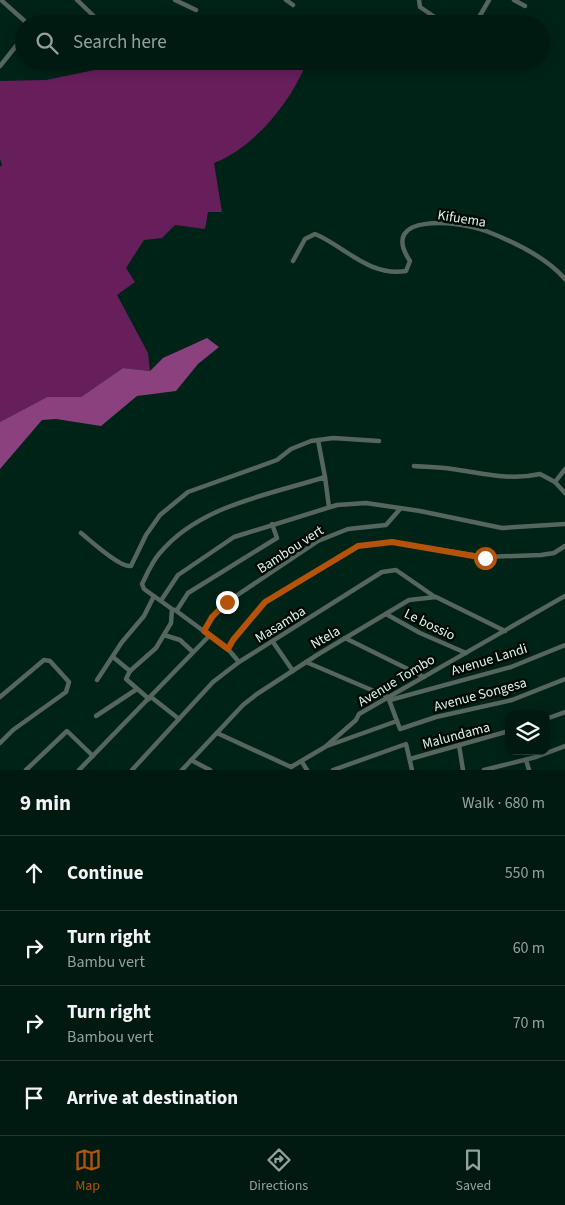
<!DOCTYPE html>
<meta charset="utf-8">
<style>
body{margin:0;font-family:"Source Sans 3",sans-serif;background:#0e271f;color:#f1f3f6}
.controls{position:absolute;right:15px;bottom:15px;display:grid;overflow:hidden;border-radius:10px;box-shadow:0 2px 12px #0003}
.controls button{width:45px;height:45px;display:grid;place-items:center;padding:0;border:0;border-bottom:1px solid #223831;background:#001a11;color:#f1f3f6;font:25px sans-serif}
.stop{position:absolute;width:15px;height:15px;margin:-11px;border:4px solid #b45309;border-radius:50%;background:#fff}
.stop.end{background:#b45309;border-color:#fff;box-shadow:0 1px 5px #0008}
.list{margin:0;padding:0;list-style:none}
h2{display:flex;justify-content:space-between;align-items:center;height:65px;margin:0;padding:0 20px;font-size:21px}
h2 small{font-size:16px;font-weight:400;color:#95a19f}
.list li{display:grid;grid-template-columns:32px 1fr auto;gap:15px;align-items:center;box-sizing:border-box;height:75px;padding:0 20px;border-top:1px solid #223831}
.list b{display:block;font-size:19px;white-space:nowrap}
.list p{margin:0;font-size:16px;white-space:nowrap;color:#95a19f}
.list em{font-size:16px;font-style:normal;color:#95a19f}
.icon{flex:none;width:28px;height:28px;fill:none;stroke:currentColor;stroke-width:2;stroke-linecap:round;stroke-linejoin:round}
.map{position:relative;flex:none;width:565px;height:770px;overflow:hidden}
.search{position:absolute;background:#001a11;box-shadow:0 2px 12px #0003;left:15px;right:15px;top:15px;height:55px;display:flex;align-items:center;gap:12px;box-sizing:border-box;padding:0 18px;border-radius:28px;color:#95a19f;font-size:19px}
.sheet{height:365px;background:#001a11}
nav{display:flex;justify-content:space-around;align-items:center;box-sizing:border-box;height:70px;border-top:1px solid #223831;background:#001a11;font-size:14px;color:#95a19f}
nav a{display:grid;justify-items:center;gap:2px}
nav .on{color:#b45309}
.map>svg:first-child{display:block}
.forest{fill:#671f5c}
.water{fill:#8b417e}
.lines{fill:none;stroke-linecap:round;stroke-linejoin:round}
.street{stroke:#56655e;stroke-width:4.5}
.route{stroke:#b45309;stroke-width:6}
.labels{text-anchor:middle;stroke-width:5;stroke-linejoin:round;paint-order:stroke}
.street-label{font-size:14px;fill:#dff3e9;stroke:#000a05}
</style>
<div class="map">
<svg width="565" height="770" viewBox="0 0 565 770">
<rect width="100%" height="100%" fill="#002317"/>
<path class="forest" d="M 139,61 L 307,61 C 292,101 255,147 214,163 L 222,212 L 208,212 L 205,229 L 175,225 L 162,238 L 144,240 L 126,268 L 135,282 L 117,295 L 148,353 L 150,371 L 123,368 L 81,397 L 47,397 L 0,422 L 0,167 L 2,165 L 0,159 L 0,81 L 46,80 Z"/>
<path class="water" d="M 207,338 L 219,347 L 198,364 L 176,391 L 137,396 L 101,426 L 56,419 L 42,420 L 0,469 L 0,422 L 47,397 L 81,397 L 123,368 L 150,371 L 163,358 Z"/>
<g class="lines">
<g class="street">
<path d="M 1,0 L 28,24"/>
<path d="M 77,0 L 102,24"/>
<path d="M 175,0 L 196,10"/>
<path d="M 286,0 L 293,5"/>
<path d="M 419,0 L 420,7 L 445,24"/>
<path d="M 514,0 L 525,6"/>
<path d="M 475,24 L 489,0"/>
<path d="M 74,61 L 79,66"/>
<path d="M 0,66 L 24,36"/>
<path d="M 449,67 L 452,61"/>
<path d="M 293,261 L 305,239 L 315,234 C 346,247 369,277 406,271 L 410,261 C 377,212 460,221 486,231 C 512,241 546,257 565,279"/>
<path d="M 318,440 L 325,477"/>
<path d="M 414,466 C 426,467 439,467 452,469 C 482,473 510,481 540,474 L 555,482 L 565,493"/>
<path d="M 555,482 L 565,469"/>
<path d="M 81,533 C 91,541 120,568 131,566 L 146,535 L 160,515 L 188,492 L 277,460 L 291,449 L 311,441 L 333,438 L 379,441"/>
<path d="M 162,599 L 178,575 L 234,537 L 337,505 L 366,503 L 420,511 L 502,528 L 565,524"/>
<path d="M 175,610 L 228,649 L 239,662"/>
<path d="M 177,610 L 188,593 L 277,538 L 272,524"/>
<path d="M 386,614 L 420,633 L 466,653"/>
<path d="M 204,631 L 212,617 L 227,602 L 318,541 L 348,529 L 386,525 L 400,509"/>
<path d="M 164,635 L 180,640 L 193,652"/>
<path d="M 345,638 L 424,677"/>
<path d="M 273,642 L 293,671"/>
<path d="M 228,649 L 233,640 L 265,602 L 358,546 L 392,542 L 485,557 L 541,555 L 554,553 L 565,546"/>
<path d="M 113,657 L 130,671 L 156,648 L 171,623 L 172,609 L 144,589 L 142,584 C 147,574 152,562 159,554 C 199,505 269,495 325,477 L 329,507"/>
<path d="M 306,662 L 388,697 L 400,729 L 436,717 L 512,700 L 565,679"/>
<path d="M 130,671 L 126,679 L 149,699"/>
<path d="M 97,680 L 122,642 L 144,616 L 154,596"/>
<path d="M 0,697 L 44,660 L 50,661 L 69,682 L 66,692 L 13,730 L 0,743"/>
<path d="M 151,697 L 179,719"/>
<path d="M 390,700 L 511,667 L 565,645"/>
<path d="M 96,716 L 137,689"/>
<path d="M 546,719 L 565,712"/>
<path d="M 217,733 L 291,767 L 325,747 L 356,720 L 359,714 L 565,596"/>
<path d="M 459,745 L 463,770"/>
<path d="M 327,746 L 397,721"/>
<path d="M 410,759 L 509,731"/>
<path d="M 191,760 L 210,770"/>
<path d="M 526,760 L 529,770"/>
<path d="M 302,762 L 307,770"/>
<path d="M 26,770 L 67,731 L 93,756"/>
<path d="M 79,770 L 210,635"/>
<path d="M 132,770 L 213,682 L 239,662 L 382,572 L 396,570 L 435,597"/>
<path d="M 182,770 L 243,705 L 257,694 L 317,655 L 409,600 L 436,597 L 505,631"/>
<path d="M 333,770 L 406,744 L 412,770"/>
<path d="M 484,770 L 536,757 L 565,746"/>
</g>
</g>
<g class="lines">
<path class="route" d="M 227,602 L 212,617 L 204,631 L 228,649 L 233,640 L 265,602 L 358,546 L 392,542 L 485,558"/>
</g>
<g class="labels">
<g class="street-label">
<text transform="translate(462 218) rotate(9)" y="5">Kifuema</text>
<text transform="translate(290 549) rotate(-33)" y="5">Bambou vert</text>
<text transform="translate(280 624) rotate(-32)" y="5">Masamba</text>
<text transform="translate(430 624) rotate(26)" y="5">Le bossio</text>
<text transform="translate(325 637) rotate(-30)" y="5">Ntela</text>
<text transform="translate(489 659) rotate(-17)" y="5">Avenue Landi</text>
<text transform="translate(396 680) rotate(-31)" y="5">Avenue Tombo</text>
<text transform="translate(480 694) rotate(-15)" y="5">Avenue Songesa</text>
<text transform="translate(456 735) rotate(-15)" y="5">Malundama</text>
</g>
</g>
</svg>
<div class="controls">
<button><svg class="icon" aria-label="layers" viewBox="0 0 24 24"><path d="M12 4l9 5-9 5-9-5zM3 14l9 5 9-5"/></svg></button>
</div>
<div class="stop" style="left:485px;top:558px"></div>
<div class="stop end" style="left:227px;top:602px"></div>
<div class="search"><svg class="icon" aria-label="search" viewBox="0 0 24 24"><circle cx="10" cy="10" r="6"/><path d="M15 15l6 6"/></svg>Search here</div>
</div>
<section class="sheet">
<h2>9 min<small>Walk · 680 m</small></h2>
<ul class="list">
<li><svg class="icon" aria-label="ahead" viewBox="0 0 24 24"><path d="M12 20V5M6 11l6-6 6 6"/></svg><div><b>Continue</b></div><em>550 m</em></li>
<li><svg class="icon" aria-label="right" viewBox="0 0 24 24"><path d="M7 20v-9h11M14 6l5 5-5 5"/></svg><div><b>Turn right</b><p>Bambu vert</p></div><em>60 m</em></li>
<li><svg class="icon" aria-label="right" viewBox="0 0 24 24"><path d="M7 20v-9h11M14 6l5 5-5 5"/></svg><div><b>Turn right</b><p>Bambou vert</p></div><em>70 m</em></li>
<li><svg class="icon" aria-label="arrive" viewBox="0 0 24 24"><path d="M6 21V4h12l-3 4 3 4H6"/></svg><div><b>Arrive at destination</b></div></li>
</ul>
</section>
<nav>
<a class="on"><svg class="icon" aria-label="map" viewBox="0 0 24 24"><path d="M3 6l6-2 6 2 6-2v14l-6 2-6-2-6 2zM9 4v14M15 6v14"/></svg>Map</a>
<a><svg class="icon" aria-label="directions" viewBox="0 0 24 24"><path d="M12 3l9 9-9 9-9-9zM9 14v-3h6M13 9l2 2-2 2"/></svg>Directions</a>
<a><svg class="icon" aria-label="saved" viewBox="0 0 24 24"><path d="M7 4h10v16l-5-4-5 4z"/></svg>Saved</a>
</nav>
